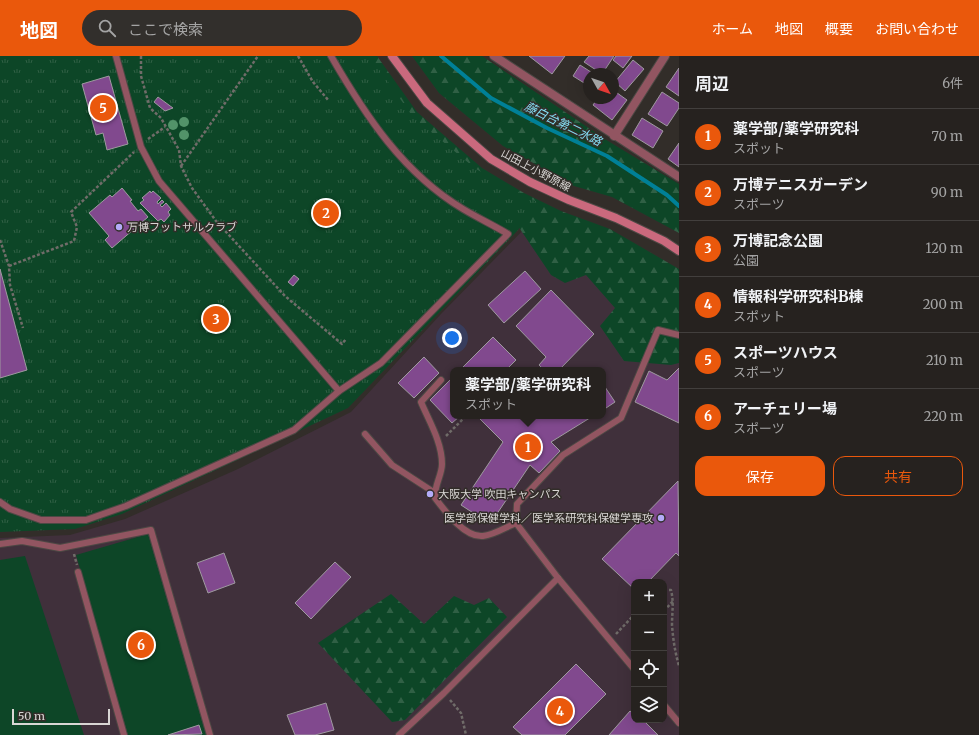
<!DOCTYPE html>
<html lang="ja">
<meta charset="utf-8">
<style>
body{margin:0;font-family:Merriweather,"Noto Sans JP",serif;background:#322f2c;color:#f1f3f6}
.controls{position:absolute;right:12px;bottom:12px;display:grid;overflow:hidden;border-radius:8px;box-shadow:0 4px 16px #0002}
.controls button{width:36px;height:36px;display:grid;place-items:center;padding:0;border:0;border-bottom:1px solid #423f3d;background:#26221f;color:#f1f3f6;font:20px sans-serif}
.compass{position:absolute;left:583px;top:12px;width:36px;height:36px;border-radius:50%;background:#26221f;box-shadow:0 4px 16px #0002;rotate:130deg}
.scale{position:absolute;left:12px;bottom:10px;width:98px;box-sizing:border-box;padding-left:4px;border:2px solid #d9d6d4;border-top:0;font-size:11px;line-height:14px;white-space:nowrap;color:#d9d6d4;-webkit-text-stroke:3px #322d29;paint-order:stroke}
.you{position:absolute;left:452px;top:282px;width:14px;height:14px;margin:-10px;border:3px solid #fff;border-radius:50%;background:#1a73e8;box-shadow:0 0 0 6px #1a73e833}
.badge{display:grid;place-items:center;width:26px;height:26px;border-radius:50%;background:#ea580c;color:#fff;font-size:13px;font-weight:700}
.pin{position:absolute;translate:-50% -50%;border:2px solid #fff;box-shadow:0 1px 4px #0006}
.popup{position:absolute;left:450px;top:311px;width:156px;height:52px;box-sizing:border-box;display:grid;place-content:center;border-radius:8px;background:#26221f;filter:drop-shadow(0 1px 3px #0005);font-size:13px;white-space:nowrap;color:#a4a4a4}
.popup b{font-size:15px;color:#f1f3f6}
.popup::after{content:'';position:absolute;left:50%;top:100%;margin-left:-8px;border:8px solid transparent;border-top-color:#26221f}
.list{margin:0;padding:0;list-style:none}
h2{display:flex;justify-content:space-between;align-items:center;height:52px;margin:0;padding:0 16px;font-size:17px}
h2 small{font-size:13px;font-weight:400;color:#a4a4a4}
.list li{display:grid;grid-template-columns:26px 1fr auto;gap:12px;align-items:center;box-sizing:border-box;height:56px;padding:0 16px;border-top:1px solid #423f3d}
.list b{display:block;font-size:15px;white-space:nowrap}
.list p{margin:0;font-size:13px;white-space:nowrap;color:#a4a4a4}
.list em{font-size:13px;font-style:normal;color:#a4a4a4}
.actions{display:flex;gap:8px;padding:12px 16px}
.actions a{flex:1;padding:9px 0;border:1px solid #ea580c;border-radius:12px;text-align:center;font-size:14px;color:#ea580c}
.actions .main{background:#ea580c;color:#fff}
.icon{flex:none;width:22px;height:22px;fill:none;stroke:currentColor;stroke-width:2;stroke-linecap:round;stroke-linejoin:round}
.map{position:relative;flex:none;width:679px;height:679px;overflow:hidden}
header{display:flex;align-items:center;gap:24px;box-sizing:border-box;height:56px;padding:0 20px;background:#ea580c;color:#fff}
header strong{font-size:19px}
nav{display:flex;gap:22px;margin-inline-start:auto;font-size:14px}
.search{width:280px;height:36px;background:#322f2c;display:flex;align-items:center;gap:10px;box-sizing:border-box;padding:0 14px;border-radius:22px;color:#a4a4a4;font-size:15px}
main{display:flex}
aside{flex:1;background:#26221f}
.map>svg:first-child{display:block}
.education{fill:#40303b;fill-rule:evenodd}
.green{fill:#0d4627}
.forest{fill:url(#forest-firs)}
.park{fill:url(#park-tufts)}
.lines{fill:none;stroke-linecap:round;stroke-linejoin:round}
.stream{stroke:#008097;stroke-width:4}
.building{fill:#81498e;stroke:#9f9aa0}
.lane-casing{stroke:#4d4844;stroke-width:8}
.street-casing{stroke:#4d4844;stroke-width:10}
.secondary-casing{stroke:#4d4844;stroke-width:10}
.path{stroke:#706c69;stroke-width:2.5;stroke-dasharray:3 2;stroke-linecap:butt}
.lane{stroke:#925561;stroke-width:6}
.street{stroke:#925561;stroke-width:8}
.secondary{stroke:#ca697d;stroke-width:8}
.tree{fill:#529369}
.poi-dot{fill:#b4acf9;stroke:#322d29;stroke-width:1.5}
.labels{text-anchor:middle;stroke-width:3;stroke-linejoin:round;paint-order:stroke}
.street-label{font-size:11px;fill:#d9d6d4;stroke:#322d29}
.poi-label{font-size:11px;fill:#d9d6d4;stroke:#322d29;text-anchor:start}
.water-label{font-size:12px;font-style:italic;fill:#84def5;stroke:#322d29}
</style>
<header>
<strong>地図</strong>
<div class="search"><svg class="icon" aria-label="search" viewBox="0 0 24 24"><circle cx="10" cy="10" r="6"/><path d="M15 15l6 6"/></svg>ここで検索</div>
<nav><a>ホーム</a><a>地図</a><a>概要</a><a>お問い合わせ</a></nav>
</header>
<main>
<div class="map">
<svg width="679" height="679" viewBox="0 0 679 679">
<defs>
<pattern id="forest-firs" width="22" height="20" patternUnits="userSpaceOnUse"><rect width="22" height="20" fill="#0d4627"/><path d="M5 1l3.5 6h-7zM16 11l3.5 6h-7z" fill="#306045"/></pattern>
<pattern id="park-tufts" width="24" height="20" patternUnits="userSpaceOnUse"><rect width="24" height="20" fill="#0d4627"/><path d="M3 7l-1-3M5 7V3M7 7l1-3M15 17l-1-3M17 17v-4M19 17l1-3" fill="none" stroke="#306045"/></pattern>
</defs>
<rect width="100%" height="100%" fill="#322d29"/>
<path class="education" d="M 531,166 L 679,242 L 679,679 L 0,679 L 0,482 L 70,479 L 125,463 L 238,413 L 351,356 L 441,258 ZM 453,314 L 603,314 L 603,360 L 453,360 ZM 634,526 L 664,526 L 664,664 L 634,664 Z"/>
<g class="green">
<path d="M 148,478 L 206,679 L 128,679 L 76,499 Z"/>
<path d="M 25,500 L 84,679 L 0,679 L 0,504 Z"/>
</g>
<g class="forest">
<path d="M 347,0 L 377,0 L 417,56 L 482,112 L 524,137 L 561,155 L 610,173 L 679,213 L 679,307 L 671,309 L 624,305 L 600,270 L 615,252 L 586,219 L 565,227 L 551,219 L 518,170 Z"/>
<path d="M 412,0 L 482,0 L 608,85 L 679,128 L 679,177 L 612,141 L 574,130 L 503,90 L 439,37 Z"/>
<path d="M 391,538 L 424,568 L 454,540 L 474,549 L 489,542 L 507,561 L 405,664 L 392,666 L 318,587 Z"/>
</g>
<path class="park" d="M 0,0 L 370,0 L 413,61 L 476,113 L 537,146 L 518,174 L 348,352 L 122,458 L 75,473 L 0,476 Z"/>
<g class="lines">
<path class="stream" d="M 441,0 L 491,42 L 547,72 L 607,100 L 667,139 L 679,150"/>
</g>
<g class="building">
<path d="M 529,0 L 565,0 L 552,18 Z"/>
<path d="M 589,0 L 614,0 L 602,18 L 584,6 Z"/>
<path d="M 616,0 L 632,0 L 623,12 L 613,4 Z"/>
<path d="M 633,4 L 644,13 L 625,35 L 615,26 Z"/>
<path d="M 580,9 L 594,18 L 589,18 L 589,30 L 573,20 Z"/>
<path d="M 679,12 L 679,40 L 666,31 Z"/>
<path d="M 109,20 L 128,88 L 107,94 L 103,77 L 96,79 L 82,28 Z"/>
<path d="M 613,34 L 627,44 L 612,64 L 593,49 L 598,42 L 613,42 Z"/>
<path d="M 662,36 L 679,47 L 679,52 L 667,70 L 648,58 Z"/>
<path d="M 158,41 L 173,52 L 165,55 L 154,46 Z"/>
<path d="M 642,62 L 663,75 L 653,92 L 632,79 Z"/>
<path d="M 679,87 L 679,111 L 668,103 Z"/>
<path d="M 122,132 L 132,144 L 130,145 L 138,155 L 141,153 L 148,161 L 112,192 L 105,184 L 109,180 L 89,157 L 110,139 L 112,141 Z"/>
<path d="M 150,135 L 151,137 L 153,135 L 161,142 L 157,146 L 158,148 L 162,144 L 164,146 L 160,149 L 162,151 L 166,147 L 171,153 L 168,156 L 170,159 L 164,166 L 161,163 L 158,165 L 140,147 L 144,144 L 142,142 Z"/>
<path d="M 0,213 L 27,314 L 0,322 Z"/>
<path d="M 525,215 L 541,233 L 504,267 L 488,249 Z"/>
<path d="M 294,219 L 299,223 L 293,230 L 288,226 Z"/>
<path d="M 551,234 L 594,278 L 559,314 L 544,314 L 539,309 L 546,301 L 516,270 Z"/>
<path d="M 493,281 L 516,304 L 506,314 L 460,314 Z"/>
<path d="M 424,301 L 439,317 L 414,342 L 398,327 Z"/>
<path d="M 679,312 L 679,367 L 635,346 L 649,315 L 667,324 Z"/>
<path d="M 453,321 L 453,360 L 460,360 L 452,367 L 430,344 Z"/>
<path d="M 603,328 L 615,346 L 603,354 Z"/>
<path d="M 477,360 L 593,360 L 551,386 L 560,395 L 539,417 L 530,409 L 490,468 L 461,449 L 503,386 Z"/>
<path d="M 678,425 L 679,500 L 676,497 L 648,526 L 634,526 L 634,533 L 602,503 Z"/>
<path d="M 224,497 L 235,527 L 208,537 L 197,507 Z"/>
<path d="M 335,506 L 351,521 L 311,563 L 295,547 Z"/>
<path d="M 576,608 L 606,638 L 565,679 L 522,679 L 513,671 Z"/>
<path d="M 326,647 L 334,674 L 315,679 L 295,679 L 287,659 Z"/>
<path d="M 630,655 L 634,658 L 634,664 L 643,664 L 658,679 L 609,679 Z"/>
<path d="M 199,669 L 202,678 L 168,679 Z"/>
</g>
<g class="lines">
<defs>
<g id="lane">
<path d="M 331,0 C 365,59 403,117 463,153 C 478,162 493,169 508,178 L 381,307 L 339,335"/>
<path d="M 441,324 L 421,346 C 429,365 442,386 442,408 C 442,419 434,430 435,442 C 445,455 465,482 483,480 C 494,479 506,471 516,467"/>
<path d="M 365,378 L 392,409 L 435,437"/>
<path d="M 0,446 L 10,453 L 41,464 L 86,464 L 126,450 L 294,374 L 339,335 L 159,125 L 141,91 L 116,0"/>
<path d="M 0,488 L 22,485 L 60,492 L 151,474 L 210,679"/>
<path d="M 78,516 L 124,679"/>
<path d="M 634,613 L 558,522 L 516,467 L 517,448 L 563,399 L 621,362 L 658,274 L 679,279"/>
<path d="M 664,649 L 679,667"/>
<path d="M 399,679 L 444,637 L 558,522"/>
</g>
<g id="street">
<path d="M 494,0 L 679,121"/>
<path d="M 614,80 L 665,0"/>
</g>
<path id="secondary" d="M 392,0 L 427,47 L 491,103 L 530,126 L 569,144 L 616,162 L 664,185 L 679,195"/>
</defs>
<use href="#lane" class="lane-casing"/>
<use href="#street" class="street-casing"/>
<use href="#secondary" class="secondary-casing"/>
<g class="path">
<path d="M 141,0 L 141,20 L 150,52 L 161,62 L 179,94 L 181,110 L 192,132 L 216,165 L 285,240 L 342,288 L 346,283"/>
<path d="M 298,0 L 313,26 L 329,45"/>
<path d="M 148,83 L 165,71"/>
<path d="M 181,110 L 258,0"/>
<path d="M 0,184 L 9,210 L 10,229 L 23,272"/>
<path d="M 9,210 L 74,185 L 77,171 L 71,156 L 134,96"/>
<path d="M 446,380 L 466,360"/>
<path d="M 74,498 L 77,509"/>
<path d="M 664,534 L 671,534 C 674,546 672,556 672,569 C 673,583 675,596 679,610"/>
<path d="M 664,555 L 673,545"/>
<path d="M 616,578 L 634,559"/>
<path d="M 450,644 L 461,657 L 466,679"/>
</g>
<use href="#lane" class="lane"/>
<use href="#street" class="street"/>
<use href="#secondary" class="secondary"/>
</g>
<g class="tree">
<circle cx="184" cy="66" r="5"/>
<circle cx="173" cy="69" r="5"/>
<circle cx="184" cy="79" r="5"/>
</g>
<g class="poi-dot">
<circle cx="119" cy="171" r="4"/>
<circle cx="430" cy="438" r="4"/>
<circle cx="661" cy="462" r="4"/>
</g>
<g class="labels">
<g class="street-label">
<text transform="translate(536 114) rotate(28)" y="4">山田上小野原線</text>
</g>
<g class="poi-label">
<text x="127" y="175">万博フットサルクラブ</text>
<text x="438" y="442">大阪大学 吹田キャンパス</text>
<text x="653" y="466" text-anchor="end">医学部保健学科／医学系研究科保健学専攻</text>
</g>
<g class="water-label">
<text transform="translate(563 68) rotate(26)" y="4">藤白台第二水路</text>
</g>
</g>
</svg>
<div class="controls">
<button>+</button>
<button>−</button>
<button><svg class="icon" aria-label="locate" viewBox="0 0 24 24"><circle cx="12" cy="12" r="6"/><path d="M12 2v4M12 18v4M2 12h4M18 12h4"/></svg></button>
<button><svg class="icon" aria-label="layers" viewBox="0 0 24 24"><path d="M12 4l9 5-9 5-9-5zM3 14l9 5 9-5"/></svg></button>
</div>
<svg class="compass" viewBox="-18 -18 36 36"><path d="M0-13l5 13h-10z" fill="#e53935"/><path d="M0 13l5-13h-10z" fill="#a4a4a4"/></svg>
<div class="scale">50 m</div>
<div class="you"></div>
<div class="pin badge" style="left:528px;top:391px">1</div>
<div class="popup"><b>薬学部/薬学研究科</b>スポット</div>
<div class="pin badge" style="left:326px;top:157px">2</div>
<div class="pin badge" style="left:216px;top:263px">3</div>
<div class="pin badge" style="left:560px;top:655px">4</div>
<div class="pin badge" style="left:103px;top:52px">5</div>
<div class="pin badge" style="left:141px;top:589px">6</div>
</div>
<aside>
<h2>周辺<small>6件</small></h2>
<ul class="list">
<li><span class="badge">1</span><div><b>薬学部/薬学研究科</b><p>スポット</p></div><em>70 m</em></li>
<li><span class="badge">2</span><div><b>万博テニスガーデン</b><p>スポーツ</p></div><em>90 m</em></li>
<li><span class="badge">3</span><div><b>万博記念公園</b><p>公園</p></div><em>120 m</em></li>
<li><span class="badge">4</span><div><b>情報科学研究科B棟</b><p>スポット</p></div><em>200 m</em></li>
<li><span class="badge">5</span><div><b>スポーツハウス</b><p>スポーツ</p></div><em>210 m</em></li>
<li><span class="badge">6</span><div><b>アーチェリー場</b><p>スポーツ</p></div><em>220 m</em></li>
</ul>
<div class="actions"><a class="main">保存</a><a>共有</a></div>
</aside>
</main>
